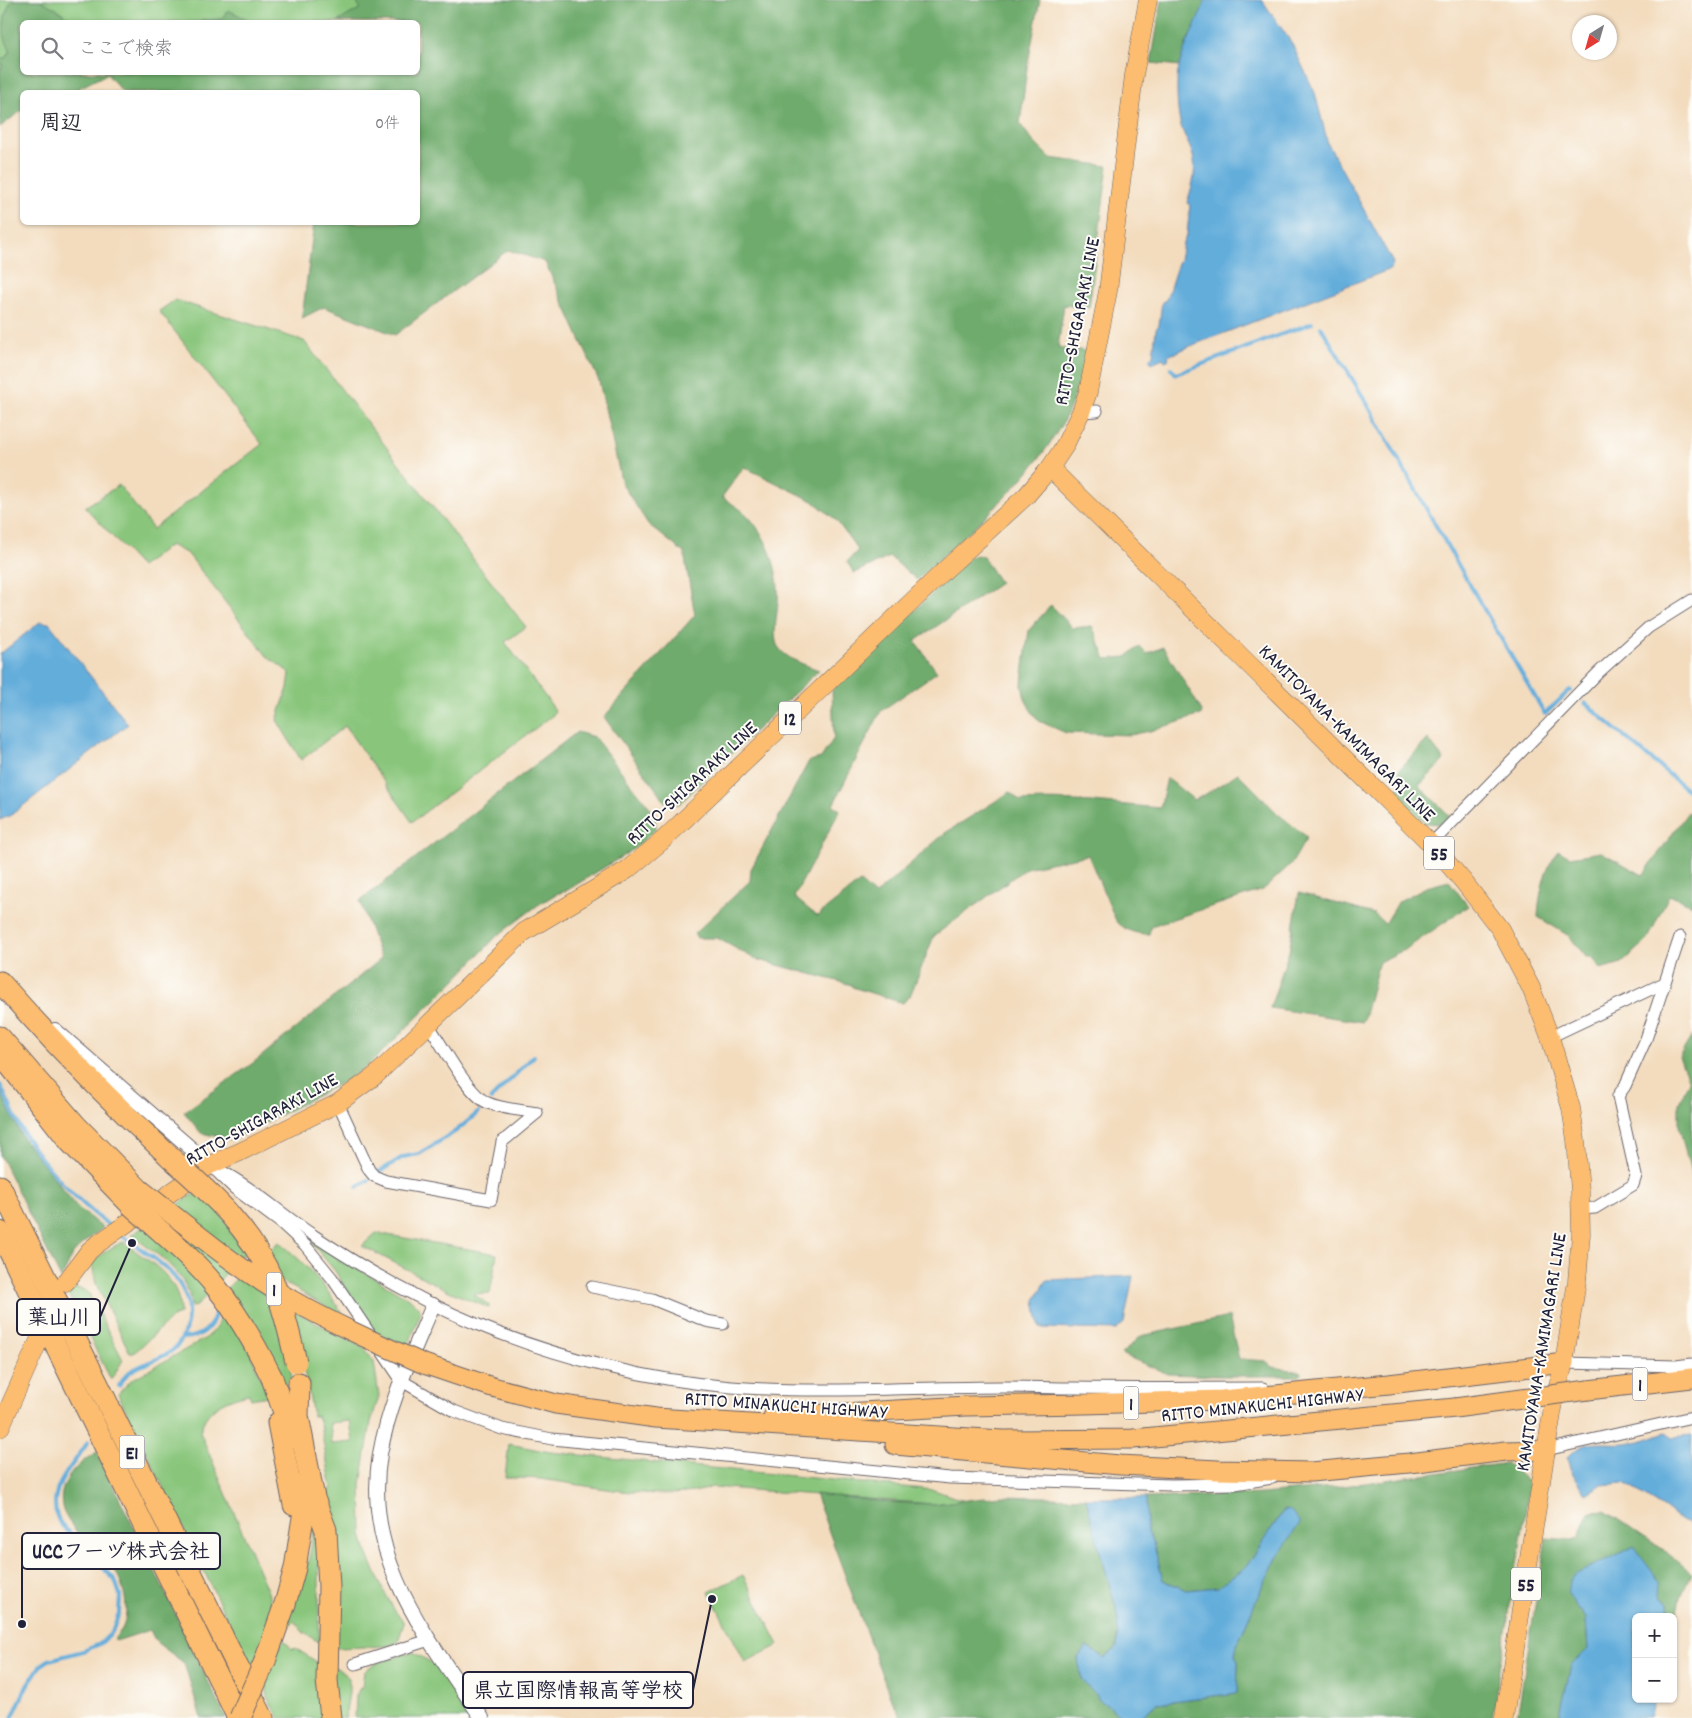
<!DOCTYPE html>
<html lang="ja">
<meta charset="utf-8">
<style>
body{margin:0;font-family:Dekko,"Klee One",sans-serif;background:#f2f2f3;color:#2b2b33}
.controls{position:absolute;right:15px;bottom:15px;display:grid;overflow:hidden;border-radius:8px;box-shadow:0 1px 4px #0004}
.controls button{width:45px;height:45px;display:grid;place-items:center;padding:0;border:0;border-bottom:1px solid #e1e1e2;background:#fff;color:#2b2b33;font:25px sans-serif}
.compass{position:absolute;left:1572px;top:15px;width:45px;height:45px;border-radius:50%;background:#fff;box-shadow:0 1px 4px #0004;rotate:217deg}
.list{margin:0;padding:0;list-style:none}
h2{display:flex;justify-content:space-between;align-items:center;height:65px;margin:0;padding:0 20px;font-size:21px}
h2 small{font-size:16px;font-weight:400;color:#7c7c81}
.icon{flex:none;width:28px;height:28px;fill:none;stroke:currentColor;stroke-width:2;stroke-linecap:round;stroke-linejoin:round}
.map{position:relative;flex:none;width:1692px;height:1718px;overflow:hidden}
.search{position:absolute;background:#fff;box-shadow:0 1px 4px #0004;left:20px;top:20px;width:400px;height:55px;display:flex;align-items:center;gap:12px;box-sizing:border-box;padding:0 18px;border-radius:8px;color:#7c7c81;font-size:19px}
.panel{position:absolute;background:#fff;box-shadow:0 1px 4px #0004;left:20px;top:90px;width:400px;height:135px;border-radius:8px}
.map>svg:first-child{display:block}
.green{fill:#89c67c;stroke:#56745c;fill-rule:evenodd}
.forest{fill:#6eab6c;stroke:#486654}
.water{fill:#64addb;stroke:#43688b}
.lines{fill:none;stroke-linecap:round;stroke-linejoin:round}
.stream{stroke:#64addb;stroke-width:4}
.minor-casing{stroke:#6b6369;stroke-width:13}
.tertiary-casing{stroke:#6b6369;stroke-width:16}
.primary-casing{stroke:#6b6369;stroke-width:19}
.trunk-casing{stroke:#6b6369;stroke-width:21}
.motorway-casing{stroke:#6b6369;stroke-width:23}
.minor{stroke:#fff;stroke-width:11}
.tertiary{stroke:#fff;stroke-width:14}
.primary{stroke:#fcbd6f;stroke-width:18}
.trunk{stroke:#fcbd6f;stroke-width:19}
.motorway{stroke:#fcbd6f;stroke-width:21}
.trunk-bridge-casing{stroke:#6b6369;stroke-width:21;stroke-linecap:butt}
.motorway-bridge-casing{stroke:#6b6369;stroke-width:23;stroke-linecap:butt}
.trunk-bridge{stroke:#fcbd6f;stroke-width:19}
.motorway-bridge{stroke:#fcbd6f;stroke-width:21}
.labels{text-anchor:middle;stroke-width:4;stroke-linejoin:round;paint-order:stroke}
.shield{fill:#fdfcf7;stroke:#646373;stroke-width:1}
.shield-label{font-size:19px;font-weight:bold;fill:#22223b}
.street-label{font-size:20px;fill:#22223b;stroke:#fdfcf7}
.leader{fill:none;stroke:#22223b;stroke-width:2}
.callout-dot{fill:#22223b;stroke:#fdfcf7;stroke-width:2}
.callout{fill:#fdfcf7;stroke:#22223b;stroke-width:2}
.callout-label{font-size:21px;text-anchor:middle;font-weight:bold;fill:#22223b}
</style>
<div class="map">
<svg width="1692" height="1718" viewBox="0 0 1692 1718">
<rect width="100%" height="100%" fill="#fdfcf7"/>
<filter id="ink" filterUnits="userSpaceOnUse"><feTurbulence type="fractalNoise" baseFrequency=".02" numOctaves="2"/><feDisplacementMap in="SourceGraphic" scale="10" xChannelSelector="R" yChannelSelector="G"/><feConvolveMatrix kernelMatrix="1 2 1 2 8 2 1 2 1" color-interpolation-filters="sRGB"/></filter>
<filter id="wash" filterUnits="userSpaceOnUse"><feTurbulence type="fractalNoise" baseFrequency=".0096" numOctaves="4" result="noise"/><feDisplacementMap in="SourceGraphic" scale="20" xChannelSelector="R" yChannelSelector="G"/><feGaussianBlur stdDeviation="1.12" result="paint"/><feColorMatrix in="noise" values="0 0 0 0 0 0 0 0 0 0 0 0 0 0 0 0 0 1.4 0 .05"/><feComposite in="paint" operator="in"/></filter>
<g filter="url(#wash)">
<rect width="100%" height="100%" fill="#f3dcbe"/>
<g class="green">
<path d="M 0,0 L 371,0 L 362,8 L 337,22 L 22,22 L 22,72 L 0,95 Z"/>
<path d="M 175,300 L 304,341 L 526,627 L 505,642 L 555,710 L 553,715 L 412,822 L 345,726 L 301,760 L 277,720 L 288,688 L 290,673 L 267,656 L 188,554 L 170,545 L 141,567 L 85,507 L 119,485 L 153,529 L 262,444 L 159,311 Z"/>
<path d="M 194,1194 L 207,1197 L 248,1248 L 197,1306 L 191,1307 C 191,1274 154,1252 131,1235 Z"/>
<path d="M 376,1233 L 497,1254 L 490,1293 L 473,1294 L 489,1305 L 489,1308 L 451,1292 L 362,1246 Z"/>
<path d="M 309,1240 L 410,1299 L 418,1306 L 421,1312 L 408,1347 L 372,1331 L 335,1271 Z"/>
<path d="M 123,1242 C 149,1262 181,1276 180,1314 L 174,1316 L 134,1353 L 130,1353 L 96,1284 L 92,1264 C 99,1254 112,1247 123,1242 Z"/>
<path d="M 279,1242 C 305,1263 328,1287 344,1317 L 280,1280 L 266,1253 Z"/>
<path d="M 239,1276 L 273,1298 L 281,1323 L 292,1377 L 282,1389 L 226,1289 Z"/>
<path d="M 74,1288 L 82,1289 L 88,1292 L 123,1360 L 111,1380 L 66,1290 Z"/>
<path d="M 225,1308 L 242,1333 L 268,1396 L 251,1399 L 249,1394 C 226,1399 206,1407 200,1432 L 270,1597 L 270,1603 L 275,1613 L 252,1670 L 118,1394 L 131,1380 L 206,1338 L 216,1329 L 221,1314 Z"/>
<path d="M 289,1308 L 331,1331 L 364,1348 L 374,1362 L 379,1396 L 371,1422 L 361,1484 L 362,1534 L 366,1550 L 380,1583 L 393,1608 L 404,1623 L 398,1642 L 389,1646 L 336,1648 L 333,1524 L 327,1490 L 332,1489 L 320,1424 L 317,1416 L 313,1416 L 307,1384 ZM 350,1421 L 353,1442 L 332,1444 L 330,1423 Z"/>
<path d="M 509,1444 L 550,1452 L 934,1490 L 965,1501 L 933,1504 L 712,1487 C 669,1504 587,1485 540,1479 C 529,1478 517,1478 505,1478 Z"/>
<path d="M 315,1530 L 319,1551 L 319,1642 L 304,1633 L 294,1621 L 283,1631 C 296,1598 311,1566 313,1531 Z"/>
<path d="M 743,1575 L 779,1645 L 745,1662 L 709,1592 Z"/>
<path d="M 283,1639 L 292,1649 L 295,1648 L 320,1664 L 337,1668 L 349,1678 L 349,1693 L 345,1718 L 279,1718 L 267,1697 L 267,1686 L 264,1682 Z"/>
<path d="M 413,1652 L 434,1664 L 470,1718 L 355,1718 L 356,1696 L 360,1688 L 362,1688 C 363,1682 362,1673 367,1669 C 372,1663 404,1655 413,1652 Z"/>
</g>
<g class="forest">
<path d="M 13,0 L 40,0 L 55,8 L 69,18 L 71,22 L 22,22 L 22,72 L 418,72 L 418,22 L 337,22 L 361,8 L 357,4 L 359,0 L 1040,0 L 1027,68 L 1020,124 L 1032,140 L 1050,158 L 1108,166 L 1089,308 L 1064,305 L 1058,347 L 1087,351 C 1082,371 1078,391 1069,410 C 1039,475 969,531 917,580 L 890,557 L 854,573 L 847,562 L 858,550 L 836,520 L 813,501 L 744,467 L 722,497 C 730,503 740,508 747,515 C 769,538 780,572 778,603 C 777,614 773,635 777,645 C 784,659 806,665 819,670 L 679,804 L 666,803 L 604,717 L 695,615 L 684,553 L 648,524 L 622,484 L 599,381 L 545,262 L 508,250 L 395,335 L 324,307 L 302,318 L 314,223 L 418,222 L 418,92 L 123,92 L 107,74 L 71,92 L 22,92 L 22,110 L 0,127 L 0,71 L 3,65 L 0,63 L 0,59 L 5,58 L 10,53 C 10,47 6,44 5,38 C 2,27 5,8 13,0 Z"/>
<path d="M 1162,0 L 1205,0 L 1199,21 L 1187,41 L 1180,66 L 1151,63 Z"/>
<path d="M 228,10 L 253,22 L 200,22 L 201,20 L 221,19 Z"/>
<path d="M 978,555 L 983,557 L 1000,583 L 915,641 L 937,672 L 881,711 L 833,805 L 840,810 L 794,897 L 817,916 L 860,882 L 875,895 L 945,833 L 1010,792 L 1020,801 C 1067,798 1113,804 1160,808 L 1167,778 L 1194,800 L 1206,794 L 1238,773 L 1278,814 L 1307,837 L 1292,863 L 1263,890 L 1151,926 L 1149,934 C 1136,934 1127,931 1117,923 L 1088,855 L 1026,868 L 934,936 L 910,996 L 903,1003 L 852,987 L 852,985 L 755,959 L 717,938 L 697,938 L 694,934 L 750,881 L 751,869 L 809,761 L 821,758 L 834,738 L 832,690 L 970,557 Z"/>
<path d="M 1051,605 L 1073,628 L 1092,626 L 1106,659 L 1126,657 L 1140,646 L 1147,654 L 1163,647 L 1202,711 L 1201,715 L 1150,731 L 1130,735 L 1066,733 L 1039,721 L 1032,712 L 1025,699 L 1022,685 L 1023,673 L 1029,630 Z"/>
<path d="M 577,732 L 594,737 L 655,814 L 656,829 L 634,849 L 566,891 L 556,894 L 538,905 L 497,936 L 452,983 L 370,1064 L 350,1078 L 233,1140 L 201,1133 L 184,1112 L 253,1063 L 381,959 L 360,901 Z"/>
<path d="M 1428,739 L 1444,760 L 1419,786 L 1450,816 L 1442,824 L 1425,823 L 1394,792 L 1405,780 L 1398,771 Z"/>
<path d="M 1688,812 L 1692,815 L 1692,905 L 1669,895 L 1647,941 L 1622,963 L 1600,969 L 1593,957 L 1586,957 L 1569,936 L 1538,917 C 1539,895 1544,868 1559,851 L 1570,857 L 1601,852 L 1643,875 Z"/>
<path d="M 1449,881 L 1468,906 L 1406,949 L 1379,962 L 1363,1022 L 1270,1008 L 1289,951 L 1299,893 L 1374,914 L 1385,924 L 1399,901 L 1426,887 Z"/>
<path d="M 1692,1036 L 1692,1177 L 1679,1126 L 1679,1103 L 1689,1081 L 1679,1057 Z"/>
<path d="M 0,1091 L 22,1137 L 39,1159 L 78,1208 L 103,1228 L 82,1244 L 73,1254 L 61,1279 L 0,1155 Z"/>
<path d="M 1229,1317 L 1239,1359 L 1266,1361 L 1273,1367 L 1301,1372 L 1300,1376 L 1220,1376 L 1168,1374 L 1121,1354 L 1141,1336 Z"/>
<path d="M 97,1452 L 226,1718 L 201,1718 L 184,1663 L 156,1642 L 150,1630 L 119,1640 L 114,1639 C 117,1635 121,1631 123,1627 C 130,1610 124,1582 113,1568 C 108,1561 99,1556 93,1550 C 84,1541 67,1522 63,1510 C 55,1485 77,1463 97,1452 Z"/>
<path d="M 1507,1463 L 1530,1484 L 1492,1718 L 1140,1718 L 1157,1703 L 1237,1693 L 1238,1662 L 1235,1655 L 1237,1645 L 1261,1589 L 1278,1556 L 1284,1510 L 1246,1567 L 1218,1587 L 1186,1590 L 1163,1580 L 1154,1546 L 1147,1532 L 1146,1498 L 1262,1494 L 1344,1486 Z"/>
<path d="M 815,1494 L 887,1502 L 933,1504 L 1001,1496 L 1086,1498 L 1118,1614 L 1117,1648 L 1105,1658 L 1086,1647 L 1078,1658 L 1082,1680 L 1100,1699 L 1124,1718 L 901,1718 L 889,1694 Z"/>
<path d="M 1605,1511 L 1661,1548 L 1691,1572 L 1681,1597 L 1673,1638 L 1673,1617 L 1669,1617 L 1669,1603 L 1660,1595 L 1633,1546 L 1617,1556 L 1567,1594 L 1586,1618 L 1588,1649 L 1571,1666 L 1559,1718 L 1517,1718 L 1546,1538 L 1573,1540 L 1579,1537 L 1585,1520 L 1591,1512 Z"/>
</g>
<g class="water">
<path d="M 1205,0 L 1262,0 L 1291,42 L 1315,93 L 1328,144 L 1393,263 L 1391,269 L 1193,345 L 1168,356 L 1169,359 L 1165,361 L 1163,358 L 1152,363 L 1149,359 L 1153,356 L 1156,329 L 1159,325 L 1162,302 L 1166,300 L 1178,263 L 1180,260 L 1183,243 L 1187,234 L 1190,205 L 1187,203 C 1191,190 1196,175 1194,161 C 1192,147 1183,136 1180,122 C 1177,111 1176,82 1178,72 C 1182,46 1198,25 1205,0 Z"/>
<path d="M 40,622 L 49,623 L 128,724 L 11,815 L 0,820 L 0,654 Z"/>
<path d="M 1133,1276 L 1124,1323 L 1116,1330 L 1040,1328 L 1035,1300 L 1047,1280 Z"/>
<path d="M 1666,1432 L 1673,1437 L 1692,1435 L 1692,1524 L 1683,1521 L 1633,1488 L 1624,1483 L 1601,1485 L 1586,1494 L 1572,1475 L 1567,1457 C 1589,1435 1606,1447 1633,1442 C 1644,1441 1655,1436 1666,1432 Z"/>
<path d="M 1086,1498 L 1146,1498 L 1147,1532 L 1154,1546 L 1163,1580 L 1186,1590 L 1218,1587 L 1246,1567 L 1284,1510 L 1291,1511 L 1300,1523 L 1278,1556 L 1261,1589 L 1237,1645 L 1235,1655 L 1238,1662 L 1237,1693 L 1157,1703 L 1140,1718 L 1124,1718 L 1101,1701 L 1082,1680 L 1078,1658 L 1086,1647 L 1105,1658 L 1117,1648 L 1118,1614 L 1100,1552 Z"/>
<path d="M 1633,1546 L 1661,1583 L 1660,1595 L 1669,1603 L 1669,1617 L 1636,1617 L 1636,1699 L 1654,1699 L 1649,1718 L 1559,1718 L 1571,1666 L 1588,1649 L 1586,1618 L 1567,1594 L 1569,1582 L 1574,1575 L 1617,1556 Z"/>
</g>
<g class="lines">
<g class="stream">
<path d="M 1321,327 L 1365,400 L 1449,549 L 1545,714 L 1570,690 L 1571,691"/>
<path d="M 1171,368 L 1176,374 L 1312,323"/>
<path d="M 1585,703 L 1692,794"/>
<path d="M 0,1085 C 8,1101 15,1119 24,1134 C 47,1170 77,1201 111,1227"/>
<path d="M 491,1099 L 534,1056"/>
<path d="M 379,1172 L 403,1157 L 419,1154 L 456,1131 L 479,1112"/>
<path d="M 357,1187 L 369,1180"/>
<path d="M 182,1338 C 206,1338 216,1324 217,1301"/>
<path d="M 119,1386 C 122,1382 125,1376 128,1373 C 142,1363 160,1360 173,1350 C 180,1344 185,1333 187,1323 C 196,1278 151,1258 120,1234"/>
<path d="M 12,1718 L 27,1686 L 40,1666 L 49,1660 L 83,1651 L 100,1644 L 112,1632 L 119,1613 L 120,1595 L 115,1580 L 60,1523 C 43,1490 73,1467 88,1442"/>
</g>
</g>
</g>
<g filter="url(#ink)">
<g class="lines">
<defs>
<g id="minor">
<path d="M 1081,412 L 1097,411"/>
<path d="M 1431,844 L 1599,672 L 1649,627 L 1692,600"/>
<path d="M 428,1024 C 441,1043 468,1095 488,1103 C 502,1109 521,1110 537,1113"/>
<path d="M 1550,1037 L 1664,983"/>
<path d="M 338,1103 L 369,1170 L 374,1176 L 386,1181 L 491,1200 L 502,1142 L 537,1113"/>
<path d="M 210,1165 L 234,1188 L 281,1223 L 305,1245 L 332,1278 L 402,1381 L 454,1411 L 502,1429 L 552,1439 L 950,1478 L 1171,1485 L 1235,1484 L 1272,1478"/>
<path d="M 223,1172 C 255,1189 282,1215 313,1235 C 366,1270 422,1302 481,1326 C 559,1358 647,1380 731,1387 C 822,1394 914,1387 1005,1387 C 1029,1387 1052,1388 1076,1388 C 1138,1389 1201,1388 1263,1388"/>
<path d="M 1581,1209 L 1595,1208 L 1633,1185 L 1636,1176 L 1618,1096 L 1625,1086 L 1646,1039 L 1680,937"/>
<path d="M 592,1287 L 652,1299 L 706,1321 L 723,1324"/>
<path d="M 1564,1363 L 1676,1366 L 1692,1364"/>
<path d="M 1546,1450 L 1692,1417"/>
<path d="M 355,1664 L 429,1640"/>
</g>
<g id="tertiary">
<path d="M 55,1030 L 210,1165"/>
<path d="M 433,1305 C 413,1353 389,1402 380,1454 C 362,1560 427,1636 482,1718"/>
</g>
<g id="primary">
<path d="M 1050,468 L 1431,844 L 1463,881 L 1500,929 L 1531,988 L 1550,1037 L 1571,1108 L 1576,1140 L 1580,1191 L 1581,1234 L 1577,1281 L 1564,1363 L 1554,1402 L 1546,1450 L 1504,1718"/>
<path d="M 66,1282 L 89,1251 L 96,1245 L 210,1165 L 240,1152 L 338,1103 L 376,1075 L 524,932 L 627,870 L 662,841 L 947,568 L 1026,496 L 1050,468 L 1064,447 L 1081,412 L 1088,392 L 1108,291 L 1134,75 L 1148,0"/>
<path d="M 0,1428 L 40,1338"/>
</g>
<g id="trunk">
<path d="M 0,1036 L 77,1125 L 140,1189"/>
<path d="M 424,1364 L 489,1386 L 556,1404 L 656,1418 L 1002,1440 L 1133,1439 L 1455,1408"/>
<path d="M 1588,1390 L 1692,1378"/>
<path d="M 773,1417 L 966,1406 L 1086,1404 L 1222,1400 L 1389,1384 L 1564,1363"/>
<path d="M 895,1445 L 1120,1465 L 1218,1470 L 1311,1472 L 1409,1463 L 1506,1451 L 1546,1450"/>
</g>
<g id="motorway">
<path d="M 0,982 C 54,1044 111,1102 171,1158"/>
<path d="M 0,1053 L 70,1142 L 131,1205"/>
<path d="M 0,1186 L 263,1718"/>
<path d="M 0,1232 L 238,1718"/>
<path d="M 272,1378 L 288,1424 L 291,1438"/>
<path d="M 299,1383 L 298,1416 L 314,1498 L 326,1530 L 329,1587 L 327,1680 L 331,1718"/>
<path d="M 278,1423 L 294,1505"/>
<path d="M 265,1661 L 285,1604 L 295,1568 L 304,1511 L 301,1487"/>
</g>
</defs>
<use href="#minor" class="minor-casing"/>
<use href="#tertiary" class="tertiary-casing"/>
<use href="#primary" class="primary-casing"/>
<use href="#trunk" class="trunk-casing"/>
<use href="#motorway" class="motorway-casing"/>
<use href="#minor" class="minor"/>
<use href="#tertiary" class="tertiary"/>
<use href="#primary" class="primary"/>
<use href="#trunk" class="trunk"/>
<use href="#motorway" class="motorway"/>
<defs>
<g id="trunk-bridge">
<path d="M 140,1189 C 189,1227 236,1268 290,1299 C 333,1324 379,1344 424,1364"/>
<path d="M 1455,1408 L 1588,1390"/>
</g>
<g id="motorway-bridge">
<path d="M 171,1158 C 212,1194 251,1230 273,1281 C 283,1307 290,1335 296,1362"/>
<path d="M 131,1205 C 160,1231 192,1257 216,1287 C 239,1315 256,1346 272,1378"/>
<path d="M 240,1718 L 265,1661"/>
</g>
</defs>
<use href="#trunk-bridge" class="trunk-bridge-casing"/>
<use href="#motorway-bridge" class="motorway-bridge-casing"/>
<use href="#trunk-bridge" class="trunk-bridge"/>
<use href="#motorway-bridge" class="motorway-bridge"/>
</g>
</g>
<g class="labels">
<g class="shield">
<rect x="779" y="701.5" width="22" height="33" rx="4"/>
<rect x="1424" y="836.5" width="30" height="33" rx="4"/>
<rect x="266.5" y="1272.5" width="15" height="33" rx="4"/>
<rect x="1632.5" y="1367.5" width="15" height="33" rx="4"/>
<rect x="1123.5" y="1386.5" width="15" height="33" rx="4"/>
<rect x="119.5" y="1435.5" width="25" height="33" rx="4"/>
<rect x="1511" y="1567.5" width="30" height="33" rx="4"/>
</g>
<g class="shield-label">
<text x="790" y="725">12</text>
<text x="1439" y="860">55</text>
<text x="274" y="1296">1</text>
<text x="1640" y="1391">1</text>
<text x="1131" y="1410">1</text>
<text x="132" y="1459">E1</text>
<text x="1526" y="1591">55</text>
</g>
<g class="street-label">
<text transform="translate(1076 321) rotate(-79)" y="7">RITTO-SHIGARAKI LINE</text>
<text transform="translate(1348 732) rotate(45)" y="7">KAMITOYAMA-KAMIMAGARI LINE</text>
<text transform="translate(691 782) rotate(-43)" y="7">RITTO-SHIGARAKI LINE</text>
<text transform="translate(261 1118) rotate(-29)" y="7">RITTO-SHIGARAKI LINE</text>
<text transform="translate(1540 1352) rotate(-81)" y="7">KAMITOYAMA-KAMIMAGARI LINE</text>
<text transform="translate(786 1404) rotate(4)" y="7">RITTO MINAKUCHI HIGHWAY</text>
<text transform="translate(1262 1404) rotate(-6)" y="7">RITTO MINAKUCHI HIGHWAY</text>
</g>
</g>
<path class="leader" d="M132 1243L100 1317M22 1624L22 1551M712 1599L693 1690"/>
<g class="callout-dot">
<circle cx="132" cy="1243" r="5"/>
<circle cx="22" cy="1624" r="5"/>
<circle cx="712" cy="1599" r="5"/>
</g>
<g class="callout">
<rect x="17" y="1299" width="83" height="36" rx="5"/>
<rect x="22" y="1533" width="198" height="36" rx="5"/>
<rect x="463" y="1672" width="230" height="36" rx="5"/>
</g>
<g class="callout-label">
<text x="59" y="1324">葉山川</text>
<text x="121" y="1558">UCCフーヅ株式会社</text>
<text x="578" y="1697">県立国際情報高等学校</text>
</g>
</svg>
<div class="controls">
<button>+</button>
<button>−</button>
</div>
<svg class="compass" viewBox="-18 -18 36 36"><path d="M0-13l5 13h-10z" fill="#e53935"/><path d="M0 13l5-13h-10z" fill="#7c7c81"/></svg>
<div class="search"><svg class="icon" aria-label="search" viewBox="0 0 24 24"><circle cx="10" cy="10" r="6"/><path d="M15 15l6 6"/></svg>ここで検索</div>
<section class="panel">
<h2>周辺<small>0件</small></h2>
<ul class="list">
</ul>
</section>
</div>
